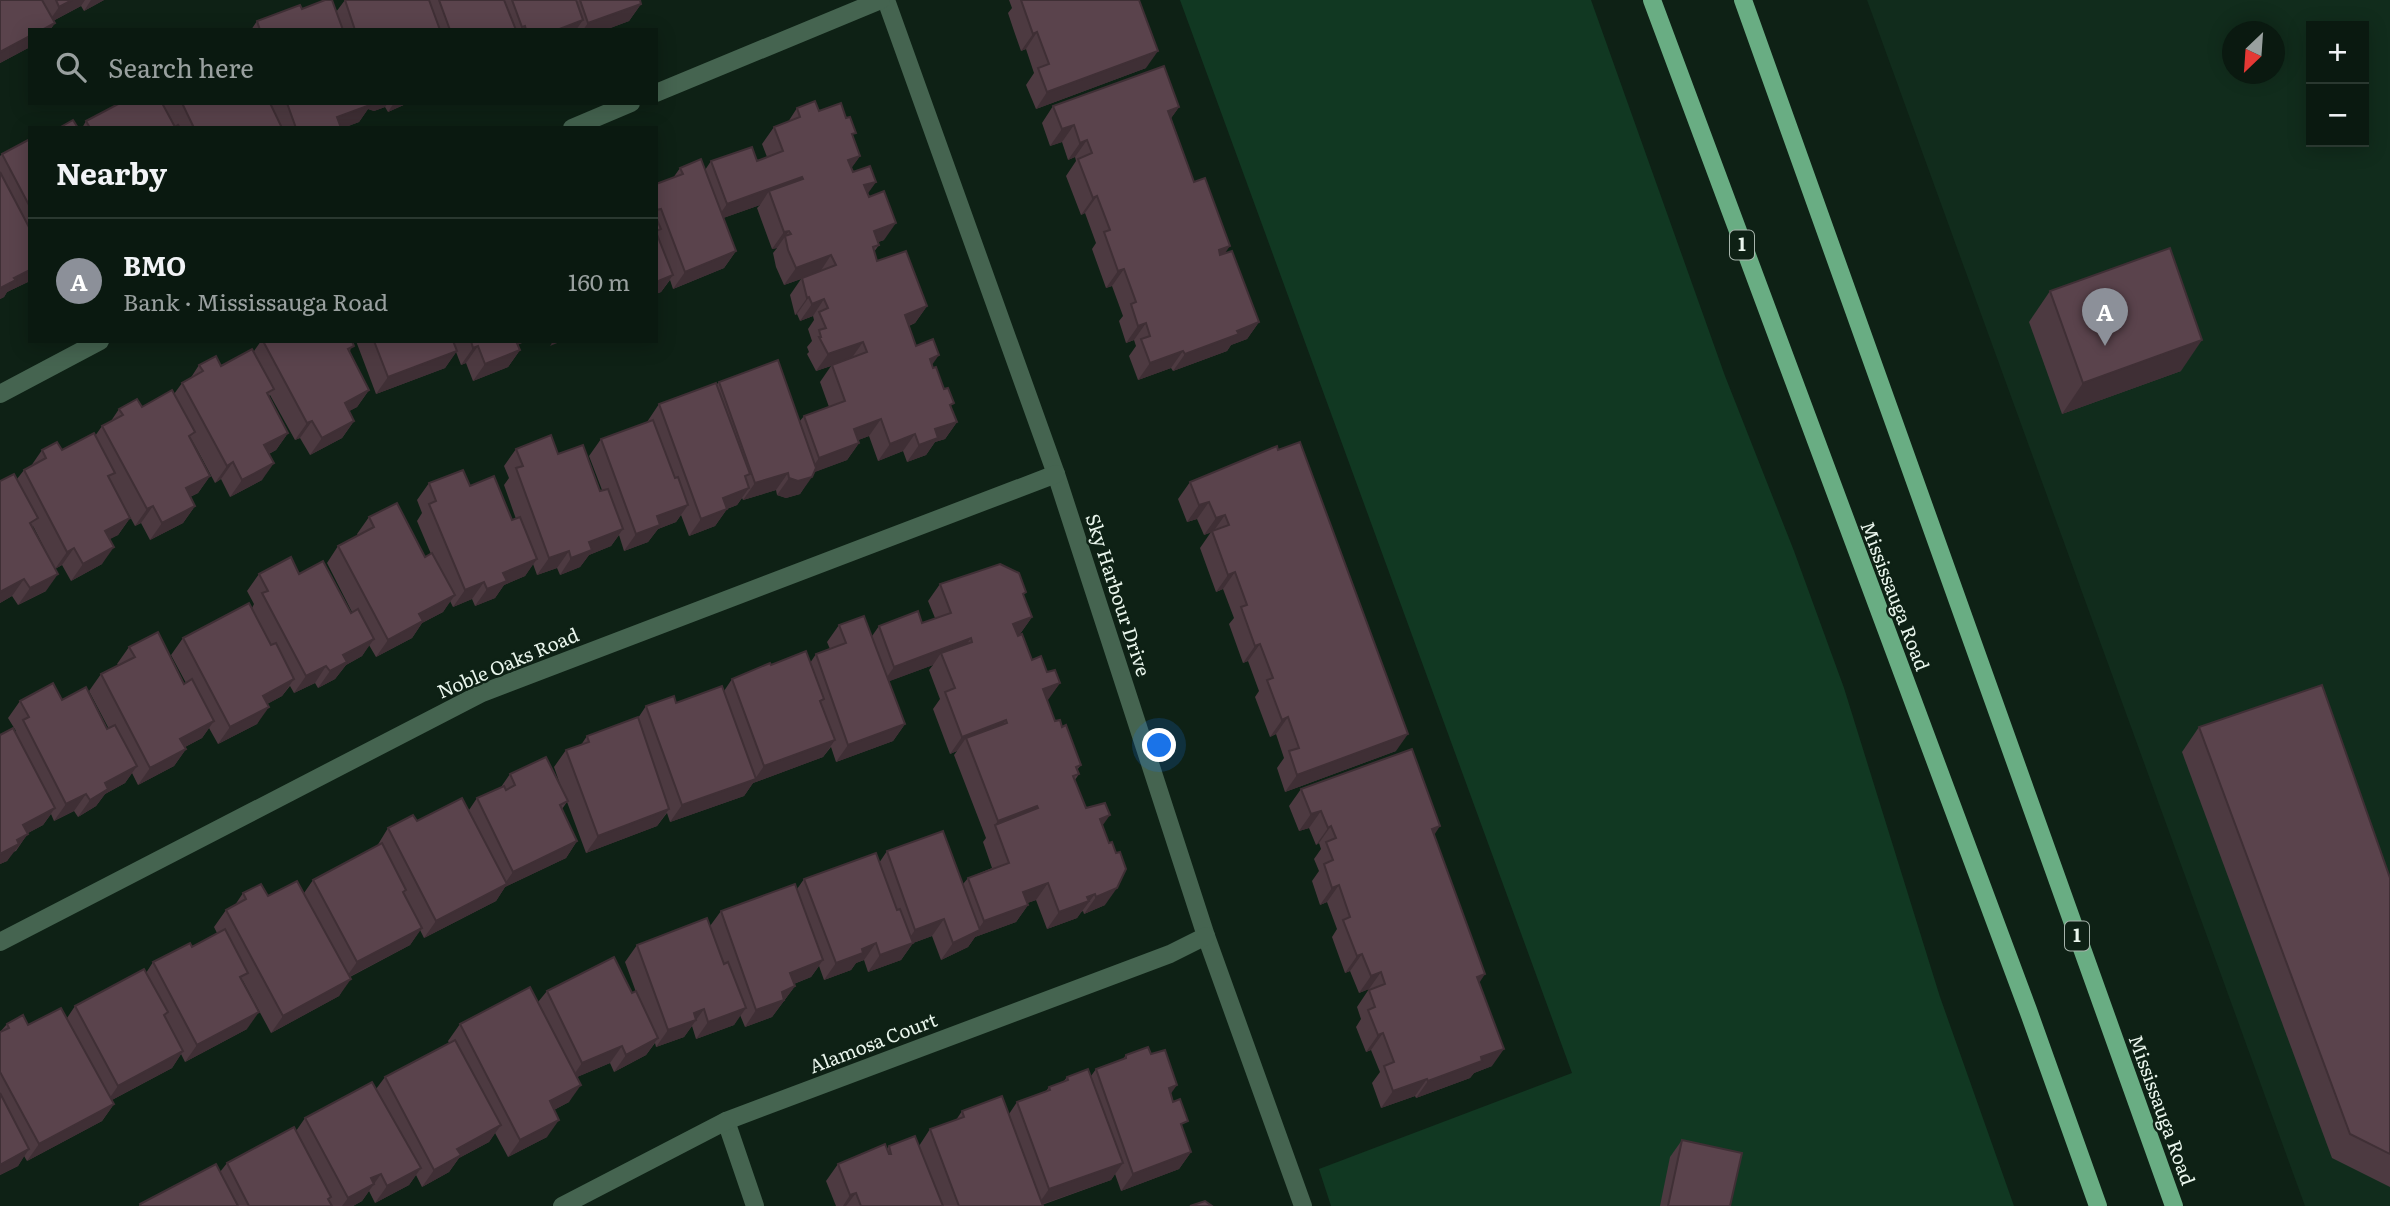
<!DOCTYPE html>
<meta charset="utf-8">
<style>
body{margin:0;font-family:Literata,serif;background:#132219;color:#f1f3f6}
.controls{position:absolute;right:21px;top:21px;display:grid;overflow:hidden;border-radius:0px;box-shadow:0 4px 18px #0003}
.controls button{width:63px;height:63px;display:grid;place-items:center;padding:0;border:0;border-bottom:2px solid #2a3830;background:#0a1910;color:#f1f3f6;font:35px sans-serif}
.compass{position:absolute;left:2222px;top:21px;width:63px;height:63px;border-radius:50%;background:#0a1910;box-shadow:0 4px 18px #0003;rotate:205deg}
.you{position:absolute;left:1160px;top:746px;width:24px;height:24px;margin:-18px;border:5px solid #fff;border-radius:50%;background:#1a73e8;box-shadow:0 0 0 10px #1a73e833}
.badge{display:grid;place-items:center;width:46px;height:46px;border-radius:50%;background:#8c9099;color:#fff;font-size:23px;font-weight:700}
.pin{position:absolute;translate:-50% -58px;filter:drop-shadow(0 2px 4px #0008)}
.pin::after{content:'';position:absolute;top:37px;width:24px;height:21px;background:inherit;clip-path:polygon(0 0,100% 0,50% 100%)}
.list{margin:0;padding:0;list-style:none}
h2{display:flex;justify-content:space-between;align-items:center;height:91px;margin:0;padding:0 28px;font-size:30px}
h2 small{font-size:23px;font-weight:400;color:#99a09f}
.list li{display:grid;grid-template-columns:46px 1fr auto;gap:21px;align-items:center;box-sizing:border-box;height:126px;padding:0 28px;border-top:2px solid #2a3830}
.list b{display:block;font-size:26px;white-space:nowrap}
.list p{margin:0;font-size:23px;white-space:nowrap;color:#99a09f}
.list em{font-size:23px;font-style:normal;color:#99a09f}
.icon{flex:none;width:38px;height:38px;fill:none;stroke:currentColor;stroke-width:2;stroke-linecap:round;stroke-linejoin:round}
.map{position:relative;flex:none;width:2390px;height:1206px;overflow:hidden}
.search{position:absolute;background:#0a1910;box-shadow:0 4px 18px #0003;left:28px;top:28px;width:630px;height:77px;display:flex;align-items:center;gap:18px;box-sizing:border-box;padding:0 24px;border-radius:0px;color:#99a09f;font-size:26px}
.panel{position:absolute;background:#0a1910;box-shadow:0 4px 18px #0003;left:28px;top:126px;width:630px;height:217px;border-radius:0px}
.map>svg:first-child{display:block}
.built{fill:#112c1c;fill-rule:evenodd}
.green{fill:#113822}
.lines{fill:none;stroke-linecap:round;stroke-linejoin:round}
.minor{stroke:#456450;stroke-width:18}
.major{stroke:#69ad83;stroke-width:18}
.wall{fill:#4d3a41}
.shaded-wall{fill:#3f2f35}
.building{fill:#5a434c;stroke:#3f2f35;stroke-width:2}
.labels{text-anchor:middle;stroke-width:5;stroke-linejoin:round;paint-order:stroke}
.shield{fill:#0e2115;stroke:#a7b5ac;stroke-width:2}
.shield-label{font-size:18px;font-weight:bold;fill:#e9f5ec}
.street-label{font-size:19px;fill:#e9f5ec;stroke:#0e2115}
</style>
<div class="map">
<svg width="2390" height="1206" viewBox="0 0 2390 1206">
<rect width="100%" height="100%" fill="#0e2115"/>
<path class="built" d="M 1867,0 L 2390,0 L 2390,1206 L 2305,1206 ZM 2311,26 L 2364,26 L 2364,142 L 2311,142 ZM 2232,32 L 2274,32 L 2274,74 L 2232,74 Z"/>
<path class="green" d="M 1180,0 L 1591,0 L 1725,376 L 1794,551 L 1844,688 L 1940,997 L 2014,1206 L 1331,1206 L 1319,1169 L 1572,1073 Z"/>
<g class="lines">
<g class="minor">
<path d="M 886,0 L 1056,474 L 1206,936 L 1303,1206"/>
<path d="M 656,93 L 881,0"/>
<path d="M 572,128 L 631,103"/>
<path d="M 0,394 L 100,341"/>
<path d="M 0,942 L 482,693 L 1056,474"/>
<path d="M 726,1121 L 755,1206"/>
<path d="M 562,1206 L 726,1121 L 1170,954 L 1206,936"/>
</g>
<g class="major">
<path d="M 1652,0 L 2028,1010 L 2098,1206"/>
<path d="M 1743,0 L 2174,1206"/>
</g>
</g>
<g class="wall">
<path d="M 0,0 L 104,0 L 84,11 L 81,6 L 53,21 L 55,23 L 50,30 L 30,30 L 30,47 L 0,63 Z"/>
<path d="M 345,0 L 640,0 L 641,4 L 629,21 L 605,30 L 251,30 L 257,21 L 302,9 L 336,12 Z"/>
<path d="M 1009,0 L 1139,0 L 1146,68 L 1036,109 L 1026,85 L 1034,73 L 1026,49 L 1021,51 L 1014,31 L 1008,13 L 1012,8 Z"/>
<path d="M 120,103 L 408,103 L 388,112 L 385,107 L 374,111 L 368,109 L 359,122 L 343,128 L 82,128 L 86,121 Z"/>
<path d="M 1053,106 L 1179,107 L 1171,118 L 1194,182 L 1226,253 L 1259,322 L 1247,339 L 1231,345 L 1227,351 L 1173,371 L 1171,368 L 1138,380 L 1129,356 L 1136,346 L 1134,340 L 1126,343 L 1119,321 L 1123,316 L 1112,286 L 1106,288 L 1092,249 L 1096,243 L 1085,213 L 1081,215 L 1066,176 L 1076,161 L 1075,157 L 1068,160 L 1062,142 L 1050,146 L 1042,123 Z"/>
<path d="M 797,108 L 819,111 L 853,137 L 860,156 L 851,168 L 853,172 L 876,182 L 867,193 L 884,240 L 878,242 L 879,245 L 874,252 L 877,261 L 927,306 L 915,323 L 909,326 L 916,346 L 932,365 L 957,422 L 945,439 L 935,442 L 926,455 L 907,462 L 903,451 L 878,461 L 869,436 L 858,440 L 859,443 L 847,460 L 814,472 L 800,494 L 786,498 L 777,495 L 776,490 L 743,500 L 742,498 L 737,505 L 727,509 L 715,526 L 689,536 L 681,515 L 676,522 L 658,529 L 648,542 L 624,551 L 619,535 L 611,546 L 589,555 L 580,567 L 560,575 L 557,568 L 537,575 L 533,564 L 525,576 L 504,585 L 495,598 L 475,606 L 472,599 L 453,607 L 450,601 L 443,612 L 422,623 L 412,638 L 376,657 L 369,645 L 362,656 L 346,665 L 335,679 L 318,688 L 315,683 L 294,693 L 290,686 L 282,696 L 267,704 L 257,724 L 218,744 L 209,728 L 202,738 L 185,747 L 186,749 L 174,766 L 138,785 L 132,773 L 125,783 L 105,794 L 96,806 L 78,817 L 74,811 L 54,821 L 51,814 L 43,825 L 28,833 L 16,851 L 13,852 L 7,861 L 0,864 L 0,735 L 15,732 L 16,731 L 8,718 L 20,701 L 62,700 L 107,729 L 109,729 L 89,691 L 101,674 L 118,665 L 117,664 L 129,647 L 184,684 L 186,683 L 171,655 L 183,638 L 252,608 L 254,604 L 247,591 L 259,574 L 299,574 L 351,613 L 352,612 L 327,563 L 338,546 L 358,536 L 357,534 L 369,517 L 425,557 L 431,554 L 417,521 L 422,513 L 417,500 L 429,483 L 470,486 L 512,520 L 516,519 L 504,485 L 509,478 L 504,466 L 516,449 L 558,454 L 600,491 L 602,490 L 589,456 L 601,439 L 647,422 L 659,404 L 717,384 L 719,382 L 799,422 L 804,416 L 829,407 L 820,382 L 831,366 L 816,371 L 807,354 L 809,352 L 807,347 L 812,341 L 808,329 L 814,320 L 813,316 L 800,321 L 797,314 L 795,315 L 790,295 L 801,279 L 784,285 L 776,267 L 773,253 L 777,248 L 772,249 L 757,208 L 760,205 L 723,218 L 736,251 L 724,268 L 673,289 L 670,280 L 661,292 L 656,294 L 656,184 L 673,178 L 680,168 L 705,170 L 711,161 L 757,161 L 767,157 L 762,144 L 774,127 L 788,122 Z"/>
<path d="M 30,139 L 30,281 L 7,292 L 4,297 L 0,299 L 0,156 L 2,154 Z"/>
<path d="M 2050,291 L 2181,371 L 2062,414 L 2029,322 Z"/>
<path d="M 261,341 L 352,341 L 350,352 L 369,390 L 357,407 L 349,411 L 354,421 L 342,438 L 310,455 L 300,438 L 295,440 L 270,395 L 269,396 L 288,433 L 276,450 L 269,454 L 262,480 L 230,497 L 221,479 L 215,483 L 191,438 L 210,476 L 198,493 L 190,497 L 195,506 L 183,523 L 150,540 L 141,523 L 135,526 L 110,480 L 130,518 L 118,535 L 109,539 L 102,564 L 71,581 L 62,565 L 55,569 L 33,526 L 46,591 L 18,605 L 12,596 L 0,603 L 0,481 L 17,479 L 24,470 L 31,466 L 42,450 L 62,450 L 95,436 L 102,426 L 111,421 L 119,409 L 142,407 L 174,394 L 182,383 L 190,379 L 199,365 L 221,366 L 254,351 Z"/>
<path d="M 356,341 L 527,341 L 517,345 L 520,350 L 508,367 L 473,381 L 466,363 L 461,365 L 456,352 L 445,368 L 376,394 Z"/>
<path d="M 1277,446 L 1396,751 L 1285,792 L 1277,768 L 1284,758 L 1276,734 L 1270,737 L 1255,697 L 1259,691 L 1248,661 L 1243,663 L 1229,624 L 1234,618 L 1223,589 L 1216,592 L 1200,548 L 1211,532 L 1204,535 L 1197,519 L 1187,522 L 1178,499 L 1190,482 Z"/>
<path d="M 940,584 L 1024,596 L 1032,617 L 1020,634 L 1017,635 L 1032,660 L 1060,683 L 1047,700 L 1055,721 L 1062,727 L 1081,765 L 1077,770 L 1079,774 L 1075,780 L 1086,808 L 1103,825 L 1105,905 L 1084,914 L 1083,911 L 1081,912 L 1077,918 L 1047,929 L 1036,900 L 1027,903 L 1028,905 L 1016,922 L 975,937 L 968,947 L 941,960 L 932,936 L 913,943 L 901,960 L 868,972 L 864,960 L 856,963 L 851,970 L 824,980 L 819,966 L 811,977 L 794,984 L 795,986 L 772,1017 L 745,1027 L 740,1015 L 734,1025 L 696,1039 L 692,1026 L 684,1037 L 656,1047 L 655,1043 L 646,1055 L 614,1072 L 610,1063 L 577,1077 L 569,1102 L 554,1110 L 547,1137 L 508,1157 L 495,1133 L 489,1142 L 459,1158 L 449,1172 L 422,1187 L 416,1175 L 409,1185 L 375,1203 L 369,1191 L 362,1201 L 353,1206 L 139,1206 L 140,1204 L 220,1172 L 227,1163 L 296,1131 L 305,1118 L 376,1089 L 385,1077 L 449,1043 L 448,1041 L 460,1024 L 538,1002 L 547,991 L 636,992 L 625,962 L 637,945 L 710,926 L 721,911 L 797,889 L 804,879 L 879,863 L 887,851 L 963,884 L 968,878 L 992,868 L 983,842 L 986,838 L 954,755 L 957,751 L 950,754 L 933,709 L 940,699 L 929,670 L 933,665 L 889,681 L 905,724 L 893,741 L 836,762 L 831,747 L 823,757 L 753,783 L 744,796 L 670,822 L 667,813 L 657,826 L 586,853 L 567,802 L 562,809 L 577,841 L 566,858 L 505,887 L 496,901 L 424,938 L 420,930 L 410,945 L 350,977 L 339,996 L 271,1033 L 243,981 L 247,1029 L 185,1062 L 181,1054 L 172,1068 L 112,1100 L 114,1104 L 102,1121 L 27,1161 L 24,1156 L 18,1166 L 0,1175 L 0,1032 L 7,1024 L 28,1025 L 67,1018 L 75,1006 L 146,973 L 153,962 L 192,947 L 217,933 L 214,927 L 226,910 L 235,905 L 243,893 L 268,896 L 304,893 L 313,880 L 377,846 L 388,828 L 469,810 L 477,798 L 501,787 L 510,774 L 561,787 L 554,767 L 566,750 L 581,745 L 587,736 L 638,718 L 646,706 L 676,703 L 724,691 L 732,679 L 771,665 L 810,663 L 816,654 L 830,649 L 827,642 L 839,625 L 872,636 L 879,626 L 922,623 L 935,618 L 928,601 Z"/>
<path d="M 2199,727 L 2390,878 L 2390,1187 L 2332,1158 L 2182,752 Z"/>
<path d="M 1301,789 L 1434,835 L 1479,983 L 1492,1066 L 1474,1073 L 1470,1078 L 1416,1098 L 1415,1096 L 1381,1108 L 1372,1083 L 1380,1072 L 1371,1050 L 1366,1052 L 1356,1027 L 1361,1019 L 1357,1007 L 1369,989 L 1359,993 L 1350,971 L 1345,973 L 1332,937 L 1337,929 L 1327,902 L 1320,905 L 1312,881 L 1319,871 L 1314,859 L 1321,849 L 1319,843 L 1316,845 L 1309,828 L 1299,831 L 1289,806 Z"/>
<path d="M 1126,1055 L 1171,1094 L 1191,1152 L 1179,1169 L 1121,1191 L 1115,1174 L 1111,1180 L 1042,1205 L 1043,1206 L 836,1206 L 826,1181 L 838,1164 L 887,1149 L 889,1146 L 919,1146 L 930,1129 L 956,1120 L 962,1111 L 1009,1114 L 1017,1102 L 1046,1091 L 1049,1087 L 1063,1082 L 1067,1077 L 1091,1076 L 1096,1069 L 1122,1060 Z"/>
<path d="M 1682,1140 L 1730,1206 L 1660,1206 L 1670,1157 Z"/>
</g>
<g class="shaded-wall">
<path d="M 72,0 L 85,0 L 81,6 L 47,24 L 59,7 Z"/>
<path d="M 91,0 L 104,0 L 84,11 Z"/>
<path d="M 641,4 L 629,21 L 605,30 L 583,30 L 588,23 Z"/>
<path d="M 583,20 L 576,30 L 557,30 Z"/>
<path d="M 55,23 L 50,30 L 42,30 Z"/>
<path d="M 1037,32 L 1026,49 L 1021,51 L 1033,34 Z"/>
<path d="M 30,36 L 30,47 L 0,63 L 0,52 Z"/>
<path d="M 1158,51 L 1146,68 L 1036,109 L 1047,92 Z"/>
<path d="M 369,103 L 388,103 L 385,107 L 374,111 L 368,109 L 359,122 L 343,128 L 330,128 L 337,117 Z"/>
<path d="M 394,103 L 408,103 L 388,112 Z"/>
<path d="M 1179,107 L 1167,124 L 1168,111 Z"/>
<path d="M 1074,125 L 1062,142 L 1050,146 L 1062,129 Z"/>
<path d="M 1087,140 L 1075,157 L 1068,160 L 1080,143 Z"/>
<path d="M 860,156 L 848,173 L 848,160 Z"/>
<path d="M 802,177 L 791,194 L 769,191 L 760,205 L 715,221 L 727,204 Z"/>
<path d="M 876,182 L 864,199 L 864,185 Z"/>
<path d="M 1097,196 L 1085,213 L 1081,215 L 1093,198 Z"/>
<path d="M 896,223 L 884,240 L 862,248 L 874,231 Z"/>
<path d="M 789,231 L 777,248 L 772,249 L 784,232 Z"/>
<path d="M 1230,246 L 1218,263 L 1219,250 Z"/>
<path d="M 736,251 L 724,268 L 673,289 L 685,272 Z"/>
<path d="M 831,255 L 820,272 L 784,285 L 796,268 Z"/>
<path d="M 1124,269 L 1112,286 L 1106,288 L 1118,271 Z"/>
<path d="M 30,270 L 30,281 L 7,292 L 4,297 L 0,299 L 0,288 L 14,278 Z"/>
<path d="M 673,275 L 661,292 L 656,294 L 656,282 Z"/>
<path d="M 809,297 L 797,314 L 795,315 L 807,298 Z"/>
<path d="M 824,299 L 813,316 L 800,321 L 812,304 Z"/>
<path d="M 927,306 L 915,323 L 893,332 L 905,315 Z"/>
<path d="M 1259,322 L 1247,339 L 1231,345 L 1227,351 L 1173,371 L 1185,354 L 1237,331 Z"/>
<path d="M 1146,323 L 1134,340 L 1126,343 L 1138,326 Z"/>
<path d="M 2202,340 L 2181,371 L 2062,414 L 2083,383 Z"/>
<path d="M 508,341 L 527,341 L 501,351 Z"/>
<path d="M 553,341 L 562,341 L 550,346 Z"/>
<path d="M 863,342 L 851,359 L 816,371 L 828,354 Z"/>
<path d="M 478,346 L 466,363 L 461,365 L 473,348 Z"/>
<path d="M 520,350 L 508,367 L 473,381 L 485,364 Z"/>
<path d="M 457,351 L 445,368 L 376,394 L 388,377 Z"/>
<path d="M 1183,351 L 1171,368 L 1138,380 L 1150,363 Z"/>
<path d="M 939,355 L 927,372 L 930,359 Z"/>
<path d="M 369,390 L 357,407 L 333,420 L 345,403 Z"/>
<path d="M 881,419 L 869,436 L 843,446 L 854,429 Z"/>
<path d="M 312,421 L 300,438 L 295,440 L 307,423 Z"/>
<path d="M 354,421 L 342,438 L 310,455 L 322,438 Z"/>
<path d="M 957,422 L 945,439 L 935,442 L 926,455 L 907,462 L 919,445 L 935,429 Z"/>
<path d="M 288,433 L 276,450 L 252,462 L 264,445 Z"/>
<path d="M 915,434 L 903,451 L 878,461 L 890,444 Z"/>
<path d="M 859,443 L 847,460 L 807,475 L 819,458 Z"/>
<path d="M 233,462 L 221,479 L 215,483 L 227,466 Z"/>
<path d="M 274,463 L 262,480 L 230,497 L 242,480 Z"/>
<path d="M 788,473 L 776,490 L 743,500 L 755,483 Z"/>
<path d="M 210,476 L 198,493 L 174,505 L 186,488 Z"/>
<path d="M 812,477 L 800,494 L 786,498 L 777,495 L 789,478 Z"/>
<path d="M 749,488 L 737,505 L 711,515 L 723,498 Z"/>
<path d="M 1209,502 L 1197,519 L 1187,522 L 1199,505 Z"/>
<path d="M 688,505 L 676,522 L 658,529 L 648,542 L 624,551 L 636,534 L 657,516 Z"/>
<path d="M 153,506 L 141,523 L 135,526 L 147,509 Z"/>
<path d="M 195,506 L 183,523 L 150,540 L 162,523 Z"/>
<path d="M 727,509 L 715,526 L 689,536 L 701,519 Z"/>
<path d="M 1225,515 L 1213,532 L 1204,535 L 1216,518 Z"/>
<path d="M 130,518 L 118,535 L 93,548 L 105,531 Z"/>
<path d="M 623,529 L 611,546 L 589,555 L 580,567 L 560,575 L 571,558 L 589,542 Z"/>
<path d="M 114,547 L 102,564 L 71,581 L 83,564 Z"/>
<path d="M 74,548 L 62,565 L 55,569 L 67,552 Z"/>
<path d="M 569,551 L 557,568 L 537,575 L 549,558 Z"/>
<path d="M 537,559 L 525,576 L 504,585 L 495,598 L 475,606 L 487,589 L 503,573 Z"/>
<path d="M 1235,572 L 1223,589 L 1216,592 L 1228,575 Z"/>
<path d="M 58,574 L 46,591 L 18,605 L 30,588 Z"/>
<path d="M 24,579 L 12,596 L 0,603 L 0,592 Z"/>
<path d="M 484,582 L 472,599 L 453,607 L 465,590 Z"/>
<path d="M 455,595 L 443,612 L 422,623 L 412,638 L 376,657 L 388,640 L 419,614 Z"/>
<path d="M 1032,617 L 1020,634 L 1001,641 L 1013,624 Z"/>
<path d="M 971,638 L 959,655 L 941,653 L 933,665 L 882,684 L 894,667 Z"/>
<path d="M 374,639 L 362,656 L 346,665 L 335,679 L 318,688 L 330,671 L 343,655 Z"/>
<path d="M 1260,644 L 1248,661 L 1243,663 L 1255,646 Z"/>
<path d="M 326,666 L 315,683 L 294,693 L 306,676 Z"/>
<path d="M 294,679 L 282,696 L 251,713 L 263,696 Z"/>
<path d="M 1060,683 L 1048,700 L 1031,706 L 1043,689 Z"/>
<path d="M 269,707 L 257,724 L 218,744 L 230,727 Z"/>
<path d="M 1288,717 L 1276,734 L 1270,737 L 1282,720 Z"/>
<path d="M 1006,720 L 994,737 L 966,738 L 957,751 L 950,754 L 962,737 Z"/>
<path d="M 214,721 L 202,738 L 168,756 L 180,739 Z"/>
<path d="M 905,724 L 893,741 L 836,762 L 848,745 Z"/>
<path d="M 1408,734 L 1396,751 L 1285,792 L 1297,775 Z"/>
<path d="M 835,740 L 823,757 L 753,783 L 744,796 L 670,822 L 682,805 L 755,779 L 764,766 Z"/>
<path d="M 186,749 L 174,766 L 138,785 L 150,768 Z"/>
<path d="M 137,766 L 125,783 L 105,794 L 96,806 L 78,817 L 90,800 L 105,783 Z"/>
<path d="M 86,794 L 74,811 L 54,821 L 66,804 Z"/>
<path d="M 1037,806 L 1025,823 L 995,825 L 998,821 Z"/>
<path d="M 55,808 L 43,825 L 11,842 L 23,825 Z"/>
<path d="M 669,809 L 657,826 L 586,853 L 598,836 Z"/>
<path d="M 1321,811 L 1309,828 L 1299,831 L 1311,814 Z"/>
<path d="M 1110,815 L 1098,832 L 1100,819 Z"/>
<path d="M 1331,826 L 1319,843 L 1316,845 L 1328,828 Z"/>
<path d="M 1440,826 L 1429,843 L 1432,829 Z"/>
<path d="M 28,834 L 7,861 L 0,864 L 0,854 L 17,840 Z"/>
<path d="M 577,841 L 566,858 L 505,887 L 496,901 L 424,938 L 436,921 L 503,886 L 513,872 Z"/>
<path d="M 1048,883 L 1036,900 L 1011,909 L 1023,892 Z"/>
<path d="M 1339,885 L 1327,902 L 1320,905 L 1332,888 Z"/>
<path d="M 1117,888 L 1105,905 L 1084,914 L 1096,897 Z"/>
<path d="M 1095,894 L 1077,918 L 1047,929 L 1059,912 L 1087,897 Z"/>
<path d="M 1028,905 L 1016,922 L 975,937 L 968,947 L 941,960 L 953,943 L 977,931 L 984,921 Z"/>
<path d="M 944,919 L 932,936 L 913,943 L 901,960 L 868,972 L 880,955 L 903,947 L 915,930 Z"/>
<path d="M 422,928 L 410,945 L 345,979 L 357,962 Z"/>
<path d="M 876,943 L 864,960 L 856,963 L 851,970 L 824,980 L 836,963 L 862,949 Z"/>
<path d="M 1362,954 L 1350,971 L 1345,973 L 1357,956 Z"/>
<path d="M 823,960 L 811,977 L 778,990 L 790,973 Z"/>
<path d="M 1381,972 L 1369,989 L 1359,993 L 1371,976 Z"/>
<path d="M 1485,974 L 1474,991 L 1477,977 Z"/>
<path d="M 351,979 L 339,996 L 271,1033 L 283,1016 Z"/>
<path d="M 795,986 L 772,1017 L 745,1027 L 756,1010 L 782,992 Z"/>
<path d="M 746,1008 L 734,1025 L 696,1039 L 708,1022 Z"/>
<path d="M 704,1009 L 684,1037 L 656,1047 L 668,1030 L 694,1013 Z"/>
<path d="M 259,1012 L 247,1029 L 185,1062 L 197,1045 Z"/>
<path d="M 1383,1033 L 1371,1050 L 1366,1052 L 1378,1035 Z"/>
<path d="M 658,1038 L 646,1055 L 614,1072 L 626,1055 Z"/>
<path d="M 622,1046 L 610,1063 L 570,1080 L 582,1063 Z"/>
<path d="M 1504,1049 L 1492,1066 L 1474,1073 L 1470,1078 L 1416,1098 L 1428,1081 L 1481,1057 Z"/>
<path d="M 183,1051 L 172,1068 L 106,1103 L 118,1086 Z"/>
<path d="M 1427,1079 L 1415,1096 L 1381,1108 L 1393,1091 Z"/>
<path d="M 581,1085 L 569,1102 L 538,1118 L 550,1101 Z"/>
<path d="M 1177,1085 L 1165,1102 L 1169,1088 Z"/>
<path d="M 114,1104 L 102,1121 L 27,1161 L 39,1144 Z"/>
<path d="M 559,1120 L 547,1137 L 508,1157 L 520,1140 Z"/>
<path d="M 501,1125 L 489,1142 L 459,1158 L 449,1172 L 422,1187 L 434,1170 L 457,1149 Z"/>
<path d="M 29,1149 L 18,1166 L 0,1175 L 0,1165 Z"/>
<path d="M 1191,1152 L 1179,1169 L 1121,1191 L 1133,1174 Z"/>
<path d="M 1123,1163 L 1111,1180 L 1037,1206 L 1049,1189 Z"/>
<path d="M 421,1168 L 409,1185 L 375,1203 L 387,1186 Z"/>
<path d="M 381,1174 L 362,1201 L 353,1206 L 342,1206 L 348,1198 L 371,1178 Z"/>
<path d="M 856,1193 L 846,1206 L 843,1206 L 850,1195 Z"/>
</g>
<g class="building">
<path d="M 0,0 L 42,0 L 55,23 L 42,30 L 30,30 L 30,36 L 0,52 Z"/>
<path d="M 56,0 L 72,0 L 59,7 Z"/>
<path d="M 325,0 L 332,0 L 343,30 L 260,30 L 257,21 L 300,5 L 302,9 Z"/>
<path d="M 345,0 L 429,0 L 440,30 L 355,30 Z"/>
<path d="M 439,0 L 504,0 L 516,30 L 450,30 Z"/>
<path d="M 512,0 L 576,0 L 583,20 L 557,30 L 526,30 L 525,26 L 522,27 Z"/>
<path d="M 580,0 L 640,0 L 641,4 L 588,23 Z"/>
<path d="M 1021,0 L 1139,0 L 1158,51 L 1047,92 L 1038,68 L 1049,64 L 1037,32 L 1033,34 Z"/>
<path d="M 1164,66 L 1179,107 L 1168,111 L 1194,182 L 1205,178 L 1230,246 L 1219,250 L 1220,255 L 1232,251 L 1259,322 L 1237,331 L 1239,334 L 1185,354 L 1183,351 L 1150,363 L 1141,339 L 1150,336 L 1146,323 L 1138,326 L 1131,304 L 1136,302 L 1124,269 L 1118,271 L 1104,232 L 1110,230 L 1097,196 L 1093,198 L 1078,159 L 1092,153 L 1087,140 L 1080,143 L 1074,125 L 1062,129 L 1053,106 Z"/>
<path d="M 815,101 L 819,111 L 841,103 L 846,118 L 850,117 L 856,133 L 852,134 L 860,156 L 848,160 L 853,172 L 870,166 L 876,182 L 864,185 L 869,197 L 884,191 L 896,223 L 874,231 L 879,245 L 873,247 L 877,261 L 906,251 L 927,306 L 905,315 L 916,346 L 933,339 L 939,355 L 930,359 L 933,368 L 936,367 L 944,389 L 948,388 L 954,403 L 950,405 L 957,422 L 935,429 L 938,438 L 919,445 L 915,434 L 890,444 L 881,419 L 854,429 L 859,443 L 819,458 L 804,416 L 845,401 L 832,365 L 867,352 L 863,342 L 828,354 L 819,337 L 821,337 L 819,330 L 826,328 L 819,312 L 828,308 L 824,299 L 812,304 L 809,297 L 807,298 L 802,278 L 836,265 L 831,255 L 796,268 L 788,250 L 785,236 L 791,234 L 789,231 L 784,232 L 769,191 L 803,179 L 802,177 L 727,204 L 711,161 L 752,147 L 757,161 L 783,151 L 774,127 L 800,117 L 797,108 Z"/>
<path d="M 120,103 L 162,103 L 175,127 L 178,125 L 180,128 L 90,128 L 86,121 Z"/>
<path d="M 182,103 L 270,103 L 282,128 L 194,128 Z"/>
<path d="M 287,103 L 370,103 L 370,105 L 337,117 L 341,128 L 296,128 Z"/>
<path d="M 73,120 L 78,128 L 59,128 Z"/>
<path d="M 30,139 L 30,207 L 2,154 Z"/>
<path d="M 701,159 L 736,251 L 685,272 L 661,209 L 656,210 L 656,184 L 683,174 L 680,168 Z"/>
<path d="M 0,172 L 30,229 L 30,270 L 14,278 L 16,280 L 0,288 Z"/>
<path d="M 656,218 L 661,229 L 656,231 Z"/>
<path d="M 656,232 L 673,275 L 656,282 Z"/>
<path d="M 2170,248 L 2202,340 L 2083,383 L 2050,291 Z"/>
<path d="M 263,341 L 352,341 L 354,346 L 348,349 L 369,390 L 345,403 L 354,421 L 322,438 L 312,421 L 307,423 Z"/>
<path d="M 374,341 L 453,341 L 457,351 L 388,377 Z"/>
<path d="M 471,341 L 516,341 L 520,350 L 485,364 L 478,346 L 473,348 Z"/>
<path d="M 252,349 L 274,389 L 267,393 L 288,433 L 264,445 L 274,463 L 242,480 L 233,462 L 227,466 L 182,383 L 203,371 L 199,365 L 216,356 L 221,366 Z"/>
<path d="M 778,360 L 816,468 L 812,477 L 798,481 L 789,478 L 788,473 L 755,483 L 719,382 Z"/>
<path d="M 716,383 L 750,474 L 745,476 L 749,488 L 723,498 L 727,509 L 701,519 L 659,404 Z"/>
<path d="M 172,390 L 195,432 L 189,436 L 210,476 L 186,488 L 195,506 L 162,523 L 153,506 L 147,509 L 102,426 L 123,415 L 119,409 L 137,399 L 142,407 Z"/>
<path d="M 653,420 L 675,478 L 678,477 L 688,505 L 657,516 L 660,525 L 636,534 L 601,439 Z"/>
<path d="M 94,433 L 115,473 L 108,476 L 130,518 L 105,531 L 114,547 L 83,564 L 74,548 L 67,552 L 24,470 L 46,458 L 42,450 L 57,442 L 62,450 Z"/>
<path d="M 551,435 L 558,454 L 583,445 L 600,491 L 608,489 L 623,529 L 589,542 L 592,550 L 571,558 L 569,551 L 549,558 L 516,468 L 523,466 L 516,449 Z"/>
<path d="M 1300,442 L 1408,734 L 1297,775 L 1289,751 L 1299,748 L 1288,717 L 1282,720 L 1267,680 L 1273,678 L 1260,644 L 1255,646 L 1241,607 L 1247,605 L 1235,572 L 1228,575 L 1212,531 L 1229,525 L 1225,515 L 1216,518 L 1209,502 L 1199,505 L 1190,482 L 1277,446 L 1278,450 Z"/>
<path d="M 463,470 L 470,486 L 494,476 L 512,520 L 520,517 L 537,559 L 503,573 L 507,581 L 487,589 L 484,582 L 465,590 L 429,504 L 436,501 L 429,483 Z"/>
<path d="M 14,474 L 38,518 L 30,523 L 58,574 L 30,588 L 24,579 L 0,592 L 0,481 Z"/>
<path d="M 397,503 L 425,557 L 432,553 L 455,595 L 419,614 L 423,621 L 388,640 L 338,546 L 374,527 L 369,517 Z"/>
<path d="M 291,557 L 299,574 L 323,561 L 351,613 L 358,609 L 374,639 L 343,655 L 347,662 L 330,671 L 326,666 L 306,676 L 262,593 L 268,591 L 259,574 Z"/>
<path d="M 1000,564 L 1019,573 L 1026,592 L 1023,594 L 1032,617 L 1013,624 L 1018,636 L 1022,634 L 1032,660 L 1041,656 L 1047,672 L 1055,670 L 1060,683 L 1043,689 L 1055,721 L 1060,720 L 1062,727 L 1066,725 L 1081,765 L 1076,767 L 1079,774 L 1073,776 L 1086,808 L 1105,803 L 1110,815 L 1100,819 L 1109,843 L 1112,842 L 1116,853 L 1120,852 L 1126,869 L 1117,888 L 1096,897 L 1095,894 L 1087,897 L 1089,901 L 1059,912 L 1048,883 L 1023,892 L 1028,905 L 984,921 L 968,878 L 1009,863 L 995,825 L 1038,808 L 1037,806 L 998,821 L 966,738 L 1007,723 L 1006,720 L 962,737 L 945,692 L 955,688 L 941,653 L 972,642 L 971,638 L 894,667 L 879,626 L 918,611 L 922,623 L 951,613 L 940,584 Z"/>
<path d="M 249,603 L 271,645 L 276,643 L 294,679 L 263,696 L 269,707 L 230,727 L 183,638 Z"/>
<path d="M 864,616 L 905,724 L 848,745 L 816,654 L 846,643 L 839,625 Z"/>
<path d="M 158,632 L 184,684 L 192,679 L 214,721 L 180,739 L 186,749 L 150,768 L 101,674 L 135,657 L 129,647 Z"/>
<path d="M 806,651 L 824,699 L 820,701 L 835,740 L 764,766 L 732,679 L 770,663 L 771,665 Z"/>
<path d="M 53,683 L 62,700 L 86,687 L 107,729 L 115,725 L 137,766 L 105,783 L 108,789 L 90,800 L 86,794 L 66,804 L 23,720 L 29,717 L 20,701 Z"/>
<path d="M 2322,685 L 2390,878 L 2390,1154 L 2350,1134 L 2199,727 Z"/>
<path d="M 722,686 L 756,779 L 682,805 L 646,706 L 674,696 L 676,703 Z"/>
<path d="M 638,717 L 669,809 L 598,836 L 566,750 L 589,742 L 587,736 Z"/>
<path d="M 13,728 L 55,808 L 23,825 L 28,834 L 17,840 L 19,844 L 0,854 L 0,735 Z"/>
<path d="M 1412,749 L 1440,826 L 1432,829 L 1485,974 L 1477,977 L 1504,1049 L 1481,1057 L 1482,1061 L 1428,1081 L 1427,1079 L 1393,1091 L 1384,1066 L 1394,1062 L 1383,1033 L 1378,1035 L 1368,1010 L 1375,1007 L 1369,990 L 1385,984 L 1381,972 L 1371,976 L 1362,954 L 1357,956 L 1343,920 L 1350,917 L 1339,885 L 1332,888 L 1324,864 L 1333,860 L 1326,842 L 1336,838 L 1331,826 L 1328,828 L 1321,811 L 1311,814 L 1301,789 Z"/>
<path d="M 546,757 L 568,801 L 560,805 L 577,841 L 513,872 L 477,798 L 504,786 L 506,790 L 515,785 L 510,774 Z"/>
<path d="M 462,798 L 507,884 L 436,921 L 388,828 L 413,815 L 417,821 Z"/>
<path d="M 943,831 L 980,930 L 953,943 L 944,919 L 915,930 L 887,851 Z"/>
<path d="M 382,843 L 406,890 L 403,892 L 422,928 L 357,962 L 313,880 Z"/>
<path d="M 876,853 L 897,910 L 900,909 L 913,943 L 880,955 L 876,943 L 862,949 L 863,953 L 836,963 L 804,879 Z"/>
<path d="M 297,881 L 351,979 L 283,1016 L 226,910 L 246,899 L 243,893 L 261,884 L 268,896 Z"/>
<path d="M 795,884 L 823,960 L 790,973 L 795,986 L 782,992 L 784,1000 L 756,1010 L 721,911 Z"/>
<path d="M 707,918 L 724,964 L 728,962 L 746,1008 L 708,1022 L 704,1009 L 694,1013 L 696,1020 L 668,1030 L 637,945 Z"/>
<path d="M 225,929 L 248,973 L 240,977 L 259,1012 L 197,1045 L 153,962 L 190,943 L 192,947 Z"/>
<path d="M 614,957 L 632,993 L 636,991 L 658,1038 L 626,1055 L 622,1046 L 582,1063 L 547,991 Z"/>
<path d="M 144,969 L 168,1012 L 164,1015 L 183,1051 L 118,1086 L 75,1006 Z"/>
<path d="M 530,987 L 581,1085 L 550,1101 L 559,1120 L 520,1140 L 460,1024 Z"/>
<path d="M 61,1008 L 114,1104 L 39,1144 L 0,1072 L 0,1032 L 9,1028 L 7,1024 L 23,1015 L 28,1025 Z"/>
<path d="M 455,1040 L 501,1125 L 457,1149 L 461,1155 L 434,1170 L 385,1077 Z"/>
<path d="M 1148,1047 L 1151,1054 L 1165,1050 L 1177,1085 L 1169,1088 L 1173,1102 L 1180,1099 L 1188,1121 L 1181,1124 L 1191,1152 L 1133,1174 L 1096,1069 L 1126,1058 L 1126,1055 Z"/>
<path d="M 1088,1069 L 1123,1163 L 1049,1189 L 1017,1102 L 1050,1090 L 1049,1087 L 1068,1080 L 1067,1077 Z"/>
<path d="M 372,1082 L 421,1168 L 387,1186 L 381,1174 L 371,1178 L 374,1184 L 348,1198 L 305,1118 Z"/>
<path d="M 0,1093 L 29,1149 L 0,1165 Z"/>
<path d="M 1002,1096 L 1043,1206 L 959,1206 L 930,1129 L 964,1117 L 962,1111 Z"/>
<path d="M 294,1127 L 331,1197 L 328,1199 L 332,1206 L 249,1206 L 227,1163 Z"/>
<path d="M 915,1136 L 943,1206 L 861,1206 L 856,1193 L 850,1195 L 838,1164 L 885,1144 L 889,1154 L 891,1154 L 889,1146 Z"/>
<path d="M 1682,1140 L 1742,1153 L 1730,1206 L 1668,1206 Z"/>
<path d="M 216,1164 L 238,1206 L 141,1206 L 140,1204 Z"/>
<path d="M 1205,1201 L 1212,1206 L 1190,1206 Z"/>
</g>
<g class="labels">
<g class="shield">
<rect x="1730" y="230.5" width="24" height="29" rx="5"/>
<rect x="2065" y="921.5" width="24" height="29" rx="5"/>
</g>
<g class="shield-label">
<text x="1742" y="251">1</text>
<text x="2077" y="942">1</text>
</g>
<g class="street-label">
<text transform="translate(1118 595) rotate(72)" y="7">Sky Harbour Drive</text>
<text transform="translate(1895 596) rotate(69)" y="7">Mississauga Road</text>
<text transform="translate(508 663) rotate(-23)" y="7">Noble Oaks Road</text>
<text transform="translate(873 1043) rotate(-21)" y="7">Alamosa Court</text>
<text transform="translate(2162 1110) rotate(70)" y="7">Mississauga Road</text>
</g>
</g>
</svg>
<div class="controls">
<button>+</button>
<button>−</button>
</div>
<svg class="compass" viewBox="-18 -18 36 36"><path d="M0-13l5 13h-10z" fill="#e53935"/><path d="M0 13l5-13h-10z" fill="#99a09f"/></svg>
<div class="you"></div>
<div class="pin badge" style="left:2105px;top:346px">A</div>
<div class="search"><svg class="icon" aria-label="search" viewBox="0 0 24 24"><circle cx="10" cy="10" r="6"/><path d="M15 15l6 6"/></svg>Search here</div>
<section class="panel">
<h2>Nearby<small></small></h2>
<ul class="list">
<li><span class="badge">A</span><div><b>BMO</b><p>Bank · Mississauga Road</p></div><em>160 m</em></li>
</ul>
</section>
</div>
